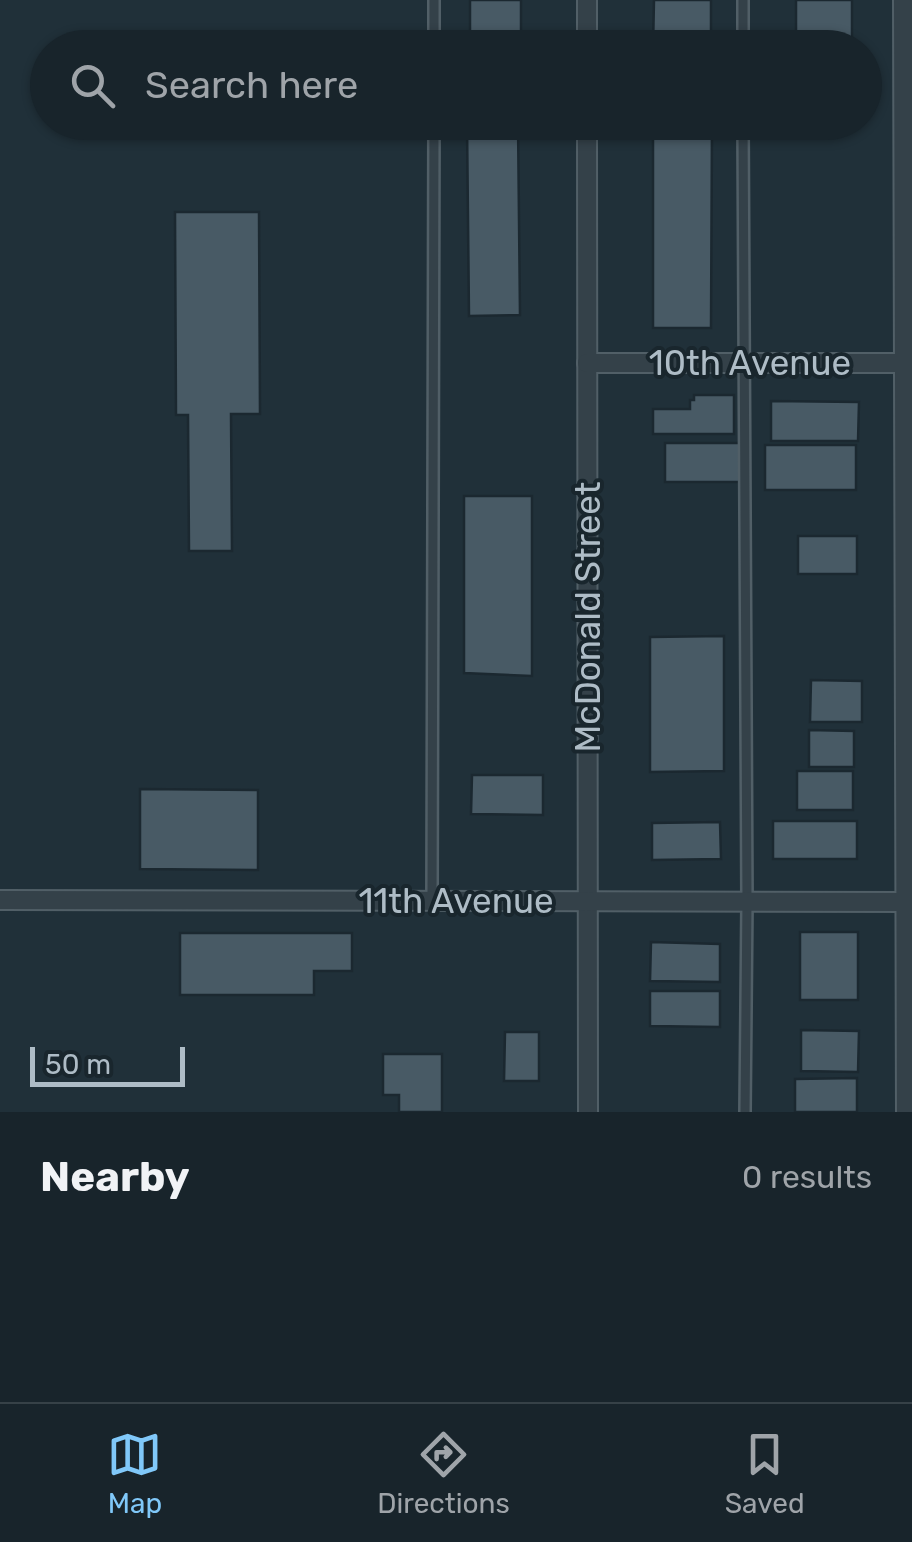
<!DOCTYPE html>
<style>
body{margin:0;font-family:Rubik,sans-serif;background:#212c33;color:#f1f3f6}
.scale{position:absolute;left:30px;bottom:25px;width:155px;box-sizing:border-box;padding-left:10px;border:5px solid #aebcc6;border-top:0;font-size:28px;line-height:35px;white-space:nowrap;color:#aebcc6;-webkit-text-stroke:8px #19262d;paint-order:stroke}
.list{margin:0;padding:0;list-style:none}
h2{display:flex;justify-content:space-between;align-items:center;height:130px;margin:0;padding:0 40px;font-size:42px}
h2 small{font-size:32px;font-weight:400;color:#9fa4a9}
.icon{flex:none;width:55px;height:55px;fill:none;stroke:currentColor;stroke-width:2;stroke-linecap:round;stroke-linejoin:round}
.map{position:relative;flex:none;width:912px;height:1112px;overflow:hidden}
.search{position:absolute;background:#18242b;box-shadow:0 2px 8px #0004;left:30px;right:30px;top:30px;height:110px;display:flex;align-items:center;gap:25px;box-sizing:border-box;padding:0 35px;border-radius:55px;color:#9fa4a9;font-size:38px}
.sheet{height:290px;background:#18242b}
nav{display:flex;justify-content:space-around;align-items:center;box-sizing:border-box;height:140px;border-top:2px solid #364147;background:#18242b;font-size:28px;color:#9fa4a9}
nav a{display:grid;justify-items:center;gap:5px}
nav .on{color:#80c8f9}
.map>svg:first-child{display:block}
.building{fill:#485a65;stroke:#1b2830;stroke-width:2.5}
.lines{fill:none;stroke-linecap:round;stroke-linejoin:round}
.service-casing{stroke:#515f67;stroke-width:14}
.minor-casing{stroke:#515f67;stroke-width:22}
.service{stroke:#344149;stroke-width:9}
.minor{stroke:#344149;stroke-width:18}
.labels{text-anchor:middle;stroke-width:8;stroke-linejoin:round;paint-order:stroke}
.street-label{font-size:35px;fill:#aebcc6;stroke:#19262d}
</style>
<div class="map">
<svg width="912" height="1112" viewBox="0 0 912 1112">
<rect width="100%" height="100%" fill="#203039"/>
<g class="building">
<rect x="470" y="0" width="51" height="48"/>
<path d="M 654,0 L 711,0 L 711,48 L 653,48 Z"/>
<rect x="796" y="0" width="56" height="48"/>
<path d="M 467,122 L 518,122 L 520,315 L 469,316 Z"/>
<path d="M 653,122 L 712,122 L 711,328 L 653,328 Z"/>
<path d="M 175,212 L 259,212 L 260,414 L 231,414 L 232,551 L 189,551 L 188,415 L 176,415 Z"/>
<path d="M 694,395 L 734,395 L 734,434 L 653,434 L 653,409 L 690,409 L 690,400 L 694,400 Z"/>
<path d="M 771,401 L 859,402 L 858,441 L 771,441 Z"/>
<rect x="665" y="443" width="75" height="39"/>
<rect x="765" y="445" width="91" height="45"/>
<path d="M 464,496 L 532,496 L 532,676 L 464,673 Z"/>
<rect x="798" y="536" width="59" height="38"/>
<path d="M 724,636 L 724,771 L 650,772 L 650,637 Z"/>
<path d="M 811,680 L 862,681 L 862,722 L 810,722 Z"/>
<path d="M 809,730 L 854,731 L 854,767 L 809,767 Z"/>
<rect x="797" y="771" width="56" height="39"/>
<path d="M 472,775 L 543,775 L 543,815 L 471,814 Z"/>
<path d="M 140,789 L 258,790 L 258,870 L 140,869 Z"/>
<rect x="773" y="821" width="84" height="38"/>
<path d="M 720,822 L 721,859 L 652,860 L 652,823 Z"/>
<rect x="800" y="932" width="58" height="68"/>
<path d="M 180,933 L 352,933 L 352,971 L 314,971 L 314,995 L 180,995 Z"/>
<path d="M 651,942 L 720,944 L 720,982 L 650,981 Z"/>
<path d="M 650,991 L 720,991 L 720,1027 L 650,1026 Z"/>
<path d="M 801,1030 L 859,1031 L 858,1072 L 801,1071 Z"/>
<path d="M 505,1032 L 539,1032 L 539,1081 L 504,1081 Z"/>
<path d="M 383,1054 L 442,1054 L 442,1112 L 399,1112 L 399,1095 L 383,1095 Z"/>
<path d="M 857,1078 L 857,1112 L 795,1112 L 795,1079 Z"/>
</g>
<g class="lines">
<defs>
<g id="service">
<path d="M 743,0 L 743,48"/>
<path d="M 434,48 L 434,0"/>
<path d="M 743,122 L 747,902 L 745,1112"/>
<path d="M 432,901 L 434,122"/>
</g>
<g id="minor">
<path d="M 587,0 L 587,48"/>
<path d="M 903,0 L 906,1112"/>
<path d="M 587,122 L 588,1112"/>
<path d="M 587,363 L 912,363"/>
<path d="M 0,900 L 912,902"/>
</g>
</defs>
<use href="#service" class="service-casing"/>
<use href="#minor" class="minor-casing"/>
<use href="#service" class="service"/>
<use href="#minor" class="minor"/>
</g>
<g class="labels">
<g class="street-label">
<text x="750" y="375">10th Avenue</text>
<text transform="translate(588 617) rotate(-90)" y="12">McDonald Street</text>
<text x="456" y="913">11th Avenue</text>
</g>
</g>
</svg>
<div class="scale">50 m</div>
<div class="search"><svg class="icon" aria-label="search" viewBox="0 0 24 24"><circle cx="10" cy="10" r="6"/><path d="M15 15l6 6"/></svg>Search here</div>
</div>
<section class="sheet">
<h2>Nearby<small>0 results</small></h2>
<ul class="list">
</ul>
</section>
<nav>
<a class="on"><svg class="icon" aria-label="map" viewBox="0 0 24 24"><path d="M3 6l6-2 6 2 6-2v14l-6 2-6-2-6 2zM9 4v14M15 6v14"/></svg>Map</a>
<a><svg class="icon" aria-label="directions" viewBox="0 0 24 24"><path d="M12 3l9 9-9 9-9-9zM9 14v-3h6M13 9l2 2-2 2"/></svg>Directions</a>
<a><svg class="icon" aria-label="saved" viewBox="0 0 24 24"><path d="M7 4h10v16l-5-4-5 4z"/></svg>Saved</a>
</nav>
